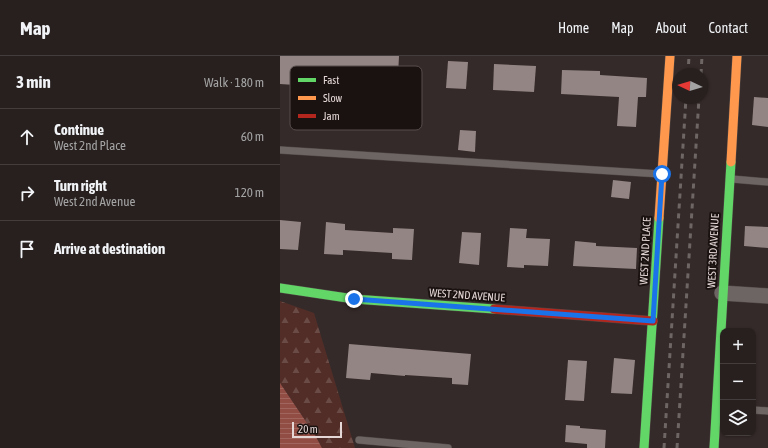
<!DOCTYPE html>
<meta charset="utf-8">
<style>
body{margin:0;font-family:"Asap Condensed",sans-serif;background:#2f2828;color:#f1f3f6}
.controls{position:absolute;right:12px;bottom:12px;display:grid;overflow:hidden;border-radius:8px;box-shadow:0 1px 3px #0004}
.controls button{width:36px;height:36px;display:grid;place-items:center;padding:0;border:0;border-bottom:1px solid #433e3d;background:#27201f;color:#f1f3f6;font:20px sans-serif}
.compass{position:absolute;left:392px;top:12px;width:36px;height:36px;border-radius:50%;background:#27201f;box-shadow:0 1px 3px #0004;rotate:274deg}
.scale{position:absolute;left:12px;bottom:10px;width:50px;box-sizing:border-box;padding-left:4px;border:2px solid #e4d7d5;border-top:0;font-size:11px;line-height:14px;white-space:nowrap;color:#e4d7d5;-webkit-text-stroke:3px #1a1211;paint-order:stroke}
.stop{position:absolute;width:12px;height:12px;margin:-9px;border:3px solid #1a73e8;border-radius:50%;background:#fff}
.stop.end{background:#1a73e8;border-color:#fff;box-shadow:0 1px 4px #0008}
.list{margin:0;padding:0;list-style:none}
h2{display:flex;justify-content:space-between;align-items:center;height:52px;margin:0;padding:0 16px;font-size:17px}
h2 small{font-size:13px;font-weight:400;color:#a4a3a4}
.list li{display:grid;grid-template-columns:26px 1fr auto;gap:12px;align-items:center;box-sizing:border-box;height:56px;padding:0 16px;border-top:1px solid #433e3d}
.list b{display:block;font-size:15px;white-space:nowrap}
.list p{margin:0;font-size:13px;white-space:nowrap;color:#a4a3a4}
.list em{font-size:13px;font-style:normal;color:#a4a3a4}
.icon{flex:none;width:22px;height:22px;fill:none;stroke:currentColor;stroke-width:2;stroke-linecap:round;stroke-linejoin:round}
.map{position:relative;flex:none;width:488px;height:392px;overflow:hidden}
header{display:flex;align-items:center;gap:24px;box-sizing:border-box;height:56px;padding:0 20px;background:#27201f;border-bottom:1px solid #433e3d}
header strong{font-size:19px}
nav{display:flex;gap:22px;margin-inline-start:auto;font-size:14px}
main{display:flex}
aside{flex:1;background:#27201f}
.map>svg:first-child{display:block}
.forest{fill:url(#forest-firs)}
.water{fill:url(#water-rules)}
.building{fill:#938583}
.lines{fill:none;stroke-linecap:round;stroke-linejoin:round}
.lane-casing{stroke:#4f4745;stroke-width:8}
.street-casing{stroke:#4f4745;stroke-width:16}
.fast-casing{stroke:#4f4745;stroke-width:10}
.slow-casing{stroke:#4f4745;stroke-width:10}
.jam-casing{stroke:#4f4745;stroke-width:10}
.lane{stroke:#6c6563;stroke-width:7}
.street{stroke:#6c6563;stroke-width:15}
.fast{stroke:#63d668;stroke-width:9}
.slow{stroke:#ff974d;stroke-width:9}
.jam{stroke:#b3261e;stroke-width:9}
.rail{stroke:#6d6664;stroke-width:3;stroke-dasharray:5 5;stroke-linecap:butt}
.route{stroke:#1a73e8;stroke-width:5}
.labels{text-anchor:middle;stroke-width:4;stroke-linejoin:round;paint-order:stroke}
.street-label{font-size:11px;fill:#e4d7d5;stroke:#1a1211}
.key{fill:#1a1211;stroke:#574d4c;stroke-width:1}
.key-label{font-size:11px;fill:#e4d7d5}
</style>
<header>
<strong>Map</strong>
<nav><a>Home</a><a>Map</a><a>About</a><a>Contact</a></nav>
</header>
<main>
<aside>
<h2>3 min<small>Walk · 180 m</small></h2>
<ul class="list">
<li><svg class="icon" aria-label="ahead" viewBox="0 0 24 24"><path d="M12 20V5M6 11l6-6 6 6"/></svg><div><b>Continue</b><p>West 2nd Place</p></div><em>60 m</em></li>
<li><svg class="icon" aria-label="right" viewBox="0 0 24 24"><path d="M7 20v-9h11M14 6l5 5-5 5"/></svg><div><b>Turn right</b><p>West 2nd Avenue</p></div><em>120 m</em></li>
<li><svg class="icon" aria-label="arrive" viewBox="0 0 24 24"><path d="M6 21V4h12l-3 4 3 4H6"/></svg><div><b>Arrive at destination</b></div></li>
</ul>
</aside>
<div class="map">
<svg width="488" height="392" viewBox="0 0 488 392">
<defs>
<pattern id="forest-firs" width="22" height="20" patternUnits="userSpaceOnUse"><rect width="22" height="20" fill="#522d27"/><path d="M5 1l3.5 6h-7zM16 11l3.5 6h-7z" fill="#6b4b45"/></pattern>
<pattern id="water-rules" width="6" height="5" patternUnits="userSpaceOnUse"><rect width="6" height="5" fill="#914d44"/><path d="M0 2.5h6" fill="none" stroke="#a0665e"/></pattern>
</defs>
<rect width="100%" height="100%" fill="#342a29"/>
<path class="forest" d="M 0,245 L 34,257 L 75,392 L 42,392 L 35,379 L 0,327 Z"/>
<path class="water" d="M 0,327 L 35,379 L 42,392 L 0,392 Z"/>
<g class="building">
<path d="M 0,0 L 119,0 L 117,40 L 99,39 L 100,24 L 66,22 L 66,28 L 60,28 L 60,32 L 40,31 L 40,22 L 15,21 L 15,29 L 0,28 Z"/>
<path d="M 168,5 L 188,6 L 186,33 L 166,32 Z"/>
<path d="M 214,8 L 256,10 L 254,36 L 213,34 Z"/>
<path d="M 282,14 L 320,15 L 320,19 L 367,22 L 366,41 L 358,41 L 356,71 L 337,70 L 339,41 L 281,38 Z"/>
<path d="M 474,41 L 488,42 L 488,71 L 472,69 Z"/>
<path d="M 180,74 L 196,75 L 195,96 L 178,94 Z"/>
<path d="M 333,124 L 351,126 L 349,143 L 331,141 Z"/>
<path d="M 0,164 L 21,166 L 18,194 L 0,193 Z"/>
<path d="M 46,166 L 65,168 L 65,174 L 113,177 L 113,172 L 134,173 L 132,204 L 112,203 L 112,197 L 63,194 L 63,199 L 44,198 Z"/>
<path d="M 465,170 L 488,171 L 488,192 L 464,190 Z"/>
<path d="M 230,172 L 247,173 L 246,182 L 270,183 L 268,210 L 244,209 L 244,212 L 227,211 Z"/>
<path d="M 182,176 L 201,177 L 199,209 L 179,207 Z"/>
<path d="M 295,185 L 316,187 L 316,190 L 357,192 L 356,213 L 293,210 Z"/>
<path d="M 69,288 L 191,298 L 188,329 L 172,328 L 172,322 L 125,319 L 125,320 L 91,317 L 90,324 L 66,322 Z"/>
<path d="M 334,302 L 355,304 L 352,338 L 331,337 Z"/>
<path d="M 288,304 L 307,305 L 304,345 L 285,344 Z"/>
<path d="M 286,369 L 300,370 L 300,372 L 326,374 L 325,392 L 307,392 L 307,388 L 285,386 Z"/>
</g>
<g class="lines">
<defs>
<g id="lane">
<path d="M 0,94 L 380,118"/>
<path d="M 452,123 L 488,126"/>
<path d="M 473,354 L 488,355"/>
<path d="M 79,384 L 168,392"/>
</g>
<path id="street" d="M 442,237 L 488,240"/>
<g id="fast">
<path d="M 0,232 L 74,243 L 214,253"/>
<path d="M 364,392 L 379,162"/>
<path d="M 434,392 L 451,106"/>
</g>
<g id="slow">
<path d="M 451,106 L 457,0"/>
<path d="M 379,162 L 390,0"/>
</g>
<path id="jam" d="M 214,253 L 373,265"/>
</defs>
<use href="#lane" class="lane-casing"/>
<use href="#street" class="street-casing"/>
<use href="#fast" class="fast-casing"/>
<use href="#slow" class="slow-casing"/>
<use href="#jam" class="jam-casing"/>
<use href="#lane" class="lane"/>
<use href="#street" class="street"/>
<use href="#fast" class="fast"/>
<use href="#slow" class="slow"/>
<use href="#jam" class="jam"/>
<g class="rail">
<path d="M 408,18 L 409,0"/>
<path d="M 421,18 L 422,0"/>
<path d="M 384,392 L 406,42"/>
<path d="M 397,392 L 419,42"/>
</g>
</g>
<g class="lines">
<path class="route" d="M 74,243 L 373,265 L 382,118"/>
</g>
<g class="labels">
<g class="street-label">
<text transform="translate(365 195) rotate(-87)" y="4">WEST 2ND PLACE</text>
<text transform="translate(433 195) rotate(-87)" y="4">WEST 3RD AVENUE</text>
<text transform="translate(187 239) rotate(4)" y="4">WEST 2ND AVENUE</text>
</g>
</g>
<rect x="10" y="10" width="132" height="64" rx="6" class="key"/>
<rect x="18" y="22" width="18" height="4" fill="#63d668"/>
<rect x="18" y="40" width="18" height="4" fill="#ff974d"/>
<rect x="18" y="58" width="18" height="4" fill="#b3261e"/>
<g class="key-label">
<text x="43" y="28">Fast</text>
<text x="43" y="46">Slow</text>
<text x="43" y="64">Jam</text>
</g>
</svg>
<div class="controls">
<button>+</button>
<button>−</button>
<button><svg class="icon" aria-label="layers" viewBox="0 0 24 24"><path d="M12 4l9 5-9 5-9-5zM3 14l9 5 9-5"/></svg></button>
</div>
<svg class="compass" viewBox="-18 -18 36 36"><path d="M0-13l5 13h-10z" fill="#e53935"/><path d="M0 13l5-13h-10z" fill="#a4a3a4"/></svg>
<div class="scale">20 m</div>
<div class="stop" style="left:382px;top:118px"></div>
<div class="stop end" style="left:74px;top:243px"></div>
</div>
</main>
